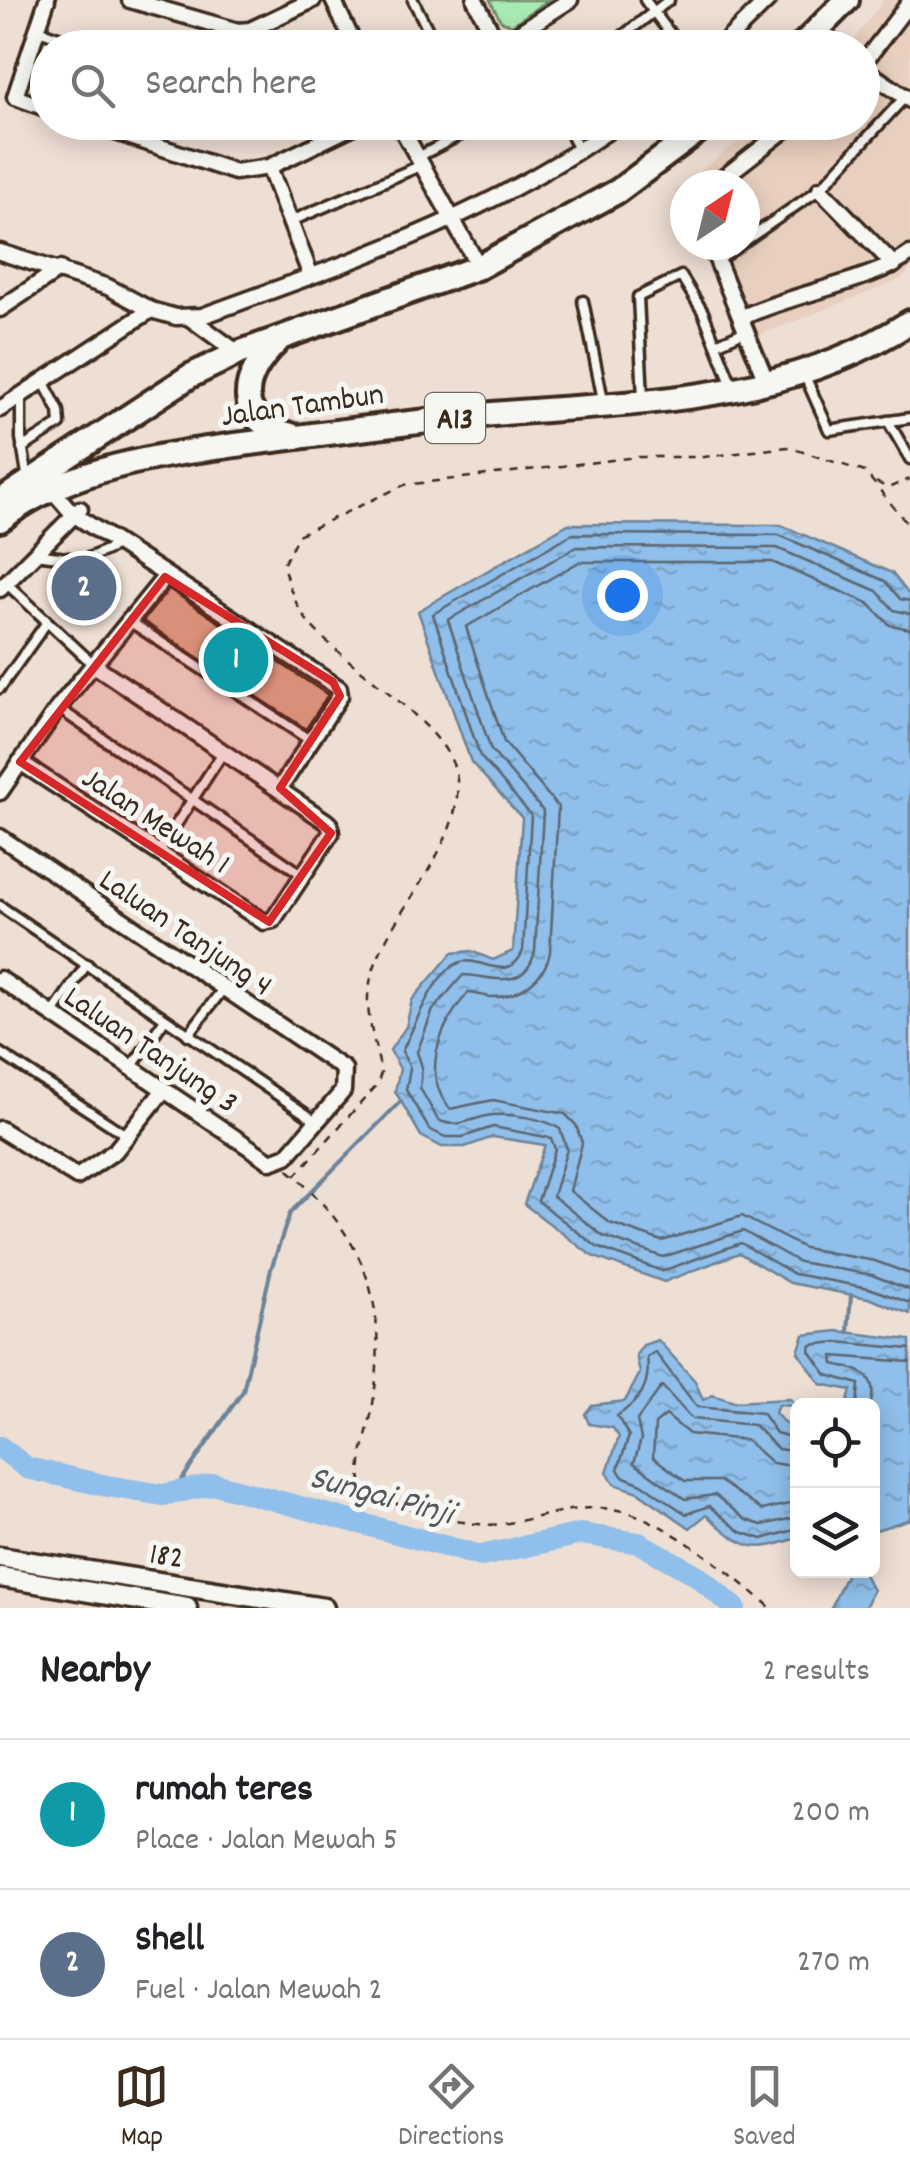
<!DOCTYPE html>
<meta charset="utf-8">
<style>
body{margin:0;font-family:Dekko,sans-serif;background:#f2f2f2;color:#202124}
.controls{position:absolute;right:30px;bottom:30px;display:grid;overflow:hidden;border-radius:15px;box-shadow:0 5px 25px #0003}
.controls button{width:90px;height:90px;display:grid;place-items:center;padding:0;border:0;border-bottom:2px solid #e0e0e0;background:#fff;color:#202124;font:50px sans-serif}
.compass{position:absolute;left:670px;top:170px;width:90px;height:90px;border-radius:50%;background:#fff;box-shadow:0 5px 25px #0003;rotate:35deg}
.you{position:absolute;left:622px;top:595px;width:35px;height:35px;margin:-25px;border:8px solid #fff;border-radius:50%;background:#1a73e8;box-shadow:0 0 0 15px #1a73e833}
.badge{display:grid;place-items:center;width:65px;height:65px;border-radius:50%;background:#3b2a1e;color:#fff;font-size:32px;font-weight:700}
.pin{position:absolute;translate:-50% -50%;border:5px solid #fff;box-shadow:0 2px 10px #0006}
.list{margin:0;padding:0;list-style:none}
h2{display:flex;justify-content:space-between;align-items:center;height:130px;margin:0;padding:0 40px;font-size:42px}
h2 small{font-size:32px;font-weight:400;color:#757577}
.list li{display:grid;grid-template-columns:65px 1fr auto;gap:30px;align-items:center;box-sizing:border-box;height:150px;padding:0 40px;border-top:2px solid #e0e0e0}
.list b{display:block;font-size:38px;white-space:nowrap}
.list p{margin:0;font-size:32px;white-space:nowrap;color:#757577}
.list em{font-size:32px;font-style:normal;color:#757577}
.icon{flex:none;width:55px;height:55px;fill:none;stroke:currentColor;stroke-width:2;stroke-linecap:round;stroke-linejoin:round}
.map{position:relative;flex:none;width:910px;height:1608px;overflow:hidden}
.search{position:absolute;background:#fff;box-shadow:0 5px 25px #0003;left:30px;right:30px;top:30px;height:110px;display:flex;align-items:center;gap:25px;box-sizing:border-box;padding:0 35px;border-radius:55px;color:#757577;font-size:38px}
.sheet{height:430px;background:#fff}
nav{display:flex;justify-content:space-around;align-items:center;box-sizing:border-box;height:140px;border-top:2px solid #e0e0e0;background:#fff;font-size:28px;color:#757577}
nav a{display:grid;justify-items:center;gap:5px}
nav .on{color:#3b2a1e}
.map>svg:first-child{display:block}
.built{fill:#e8cfbf}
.park{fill:#a8eab4;stroke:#728a69;stroke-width:2.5}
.water{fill:url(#water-ripples);stroke:#6d8398;stroke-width:2.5}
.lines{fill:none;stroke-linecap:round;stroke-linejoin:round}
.shore{stroke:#5d6670;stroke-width:2.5}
.stream{stroke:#6d8398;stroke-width:4}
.river{stroke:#8fbfea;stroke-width:22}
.building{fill:#dba98e;stroke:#3b2a1e;stroke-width:2.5}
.service-casing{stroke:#3b2a1e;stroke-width:15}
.minor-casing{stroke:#3b2a1e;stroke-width:21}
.tertiary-casing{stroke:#3b2a1e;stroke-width:25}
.primary-casing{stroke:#3b2a1e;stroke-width:30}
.path{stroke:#3b2a1e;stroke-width:2.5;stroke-dasharray:8 8;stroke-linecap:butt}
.service{stroke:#f6f6f2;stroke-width:8}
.minor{stroke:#f6f6f2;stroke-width:14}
.tertiary{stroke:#f6f6f2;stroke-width:18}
.primary{stroke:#f6f6f2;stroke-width:22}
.marked{fill:#d62828;fill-opacity:0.2;stroke:#d62828;stroke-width:8;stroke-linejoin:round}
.labels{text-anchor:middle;stroke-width:10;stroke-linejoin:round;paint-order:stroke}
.shield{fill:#f6f6f2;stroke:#73675e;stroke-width:2.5}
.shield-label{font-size:30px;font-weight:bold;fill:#3b2a1e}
.street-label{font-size:32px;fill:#3b2a1e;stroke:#f6f6f2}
.water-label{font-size:35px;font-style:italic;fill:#54575b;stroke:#f6f6f2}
</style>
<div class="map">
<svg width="910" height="1608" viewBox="0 0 910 1608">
<defs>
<pattern id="water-ripples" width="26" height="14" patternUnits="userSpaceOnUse" patternTransform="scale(2.5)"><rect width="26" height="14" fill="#8fbfea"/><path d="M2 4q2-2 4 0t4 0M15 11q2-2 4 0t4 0" fill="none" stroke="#7ca4c8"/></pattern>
</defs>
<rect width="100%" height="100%" fill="#eedfd4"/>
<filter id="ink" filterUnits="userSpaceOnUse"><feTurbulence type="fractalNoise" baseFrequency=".01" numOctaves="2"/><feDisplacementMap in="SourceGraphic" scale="20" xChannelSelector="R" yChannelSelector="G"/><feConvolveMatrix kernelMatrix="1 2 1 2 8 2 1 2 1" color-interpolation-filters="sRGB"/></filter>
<g filter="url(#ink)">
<path class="built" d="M 884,0 L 910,0 L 910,270 L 902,279 L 742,342 L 698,245 L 745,245 L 745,185 L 685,185 L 685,217 L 674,192 L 761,123 L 862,122 L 862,48 L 848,47 Z"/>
<path class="park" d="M 490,0 L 548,0 L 512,25 L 501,21 Z"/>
<g class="water">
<path d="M 568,524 L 781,525 L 892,573 L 910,596 L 910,1314 L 868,1298 L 790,1283 L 739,1253 L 664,1282 L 592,1256 L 524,1204 L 545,1145 L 493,1137 L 465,1147 L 442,1147 L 421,1136 L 395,1091 L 400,1069 L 390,1050 L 406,1027 L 412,1000 L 452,953 L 471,951 L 493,960 L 513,951 L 522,818 L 471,762 L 418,611 Z"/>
<path d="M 837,1331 L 910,1340 L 910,1519 L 873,1531 L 872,1406 L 847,1405 L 851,1390 L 821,1384 L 798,1352 L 804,1335 Z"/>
<path d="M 658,1340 L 695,1381 L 703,1400 L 713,1395 L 734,1402 L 790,1399 L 795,1406 L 778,1405 L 775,1413 L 791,1430 L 797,1427 L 797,1538 C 748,1555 744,1547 706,1515 L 690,1528 L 638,1492 L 614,1484 L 607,1472 L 619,1437 L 613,1428 L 589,1424 L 585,1414 L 592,1405 L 625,1401 L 640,1373 L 636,1355 L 643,1345 Z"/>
<path d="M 848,1571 L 862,1571 L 873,1590 L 865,1608 L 831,1608 Z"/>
</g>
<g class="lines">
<g class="shore">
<path d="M 910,601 L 900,599 L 885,581 L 779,535 L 572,534 L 433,614 L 480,756 L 531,815 L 523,951 C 509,985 480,956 461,962 C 433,971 415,1027 402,1051 L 410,1068 L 406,1090 L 429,1129 L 445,1137 L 463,1137 L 493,1127 L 551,1138 L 555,1149 L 538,1201 L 597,1247 L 662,1271 L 741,1243 L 794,1274 L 869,1288 L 910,1303"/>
<path d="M 910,614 L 894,610 L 877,591 L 777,548 L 576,547 L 448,620 L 491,750 L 543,811 L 535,951 C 525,994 488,975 463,975 L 433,1010 L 417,1052 L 422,1067 L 420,1088 L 438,1120 C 457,1129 468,1120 486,1116 C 505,1112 545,1118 560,1129 L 567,1149 L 553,1196 L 603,1236 L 663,1257 L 743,1231 L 799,1262 L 872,1275 L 910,1290"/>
<path d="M 910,629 L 890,625 L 868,603 L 772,562 L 579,562 L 466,627 L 504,742 L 558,807 L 550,952 C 545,979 518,998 491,997 C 482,996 475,993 468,993 C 440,1025 420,1073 450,1109 L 493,1100 L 565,1114 L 576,1125 L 582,1143 L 570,1191 L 610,1223 L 662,1241 L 742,1216 L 804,1248 L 875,1261 L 910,1274"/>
<path d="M 857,1406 L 859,1384 L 827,1375 L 810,1351 L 811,1345 L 837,1342 L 910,1349"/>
<path d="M 870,1406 C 880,1375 859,1369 834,1364 L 833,1356 L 910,1362"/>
<path d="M 798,1439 L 776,1433 L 762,1413 L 697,1407 L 655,1352 L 647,1357 C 651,1387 639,1401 617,1416 L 629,1436 L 618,1469 L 622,1476 L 642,1484 L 686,1514 L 709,1506 L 741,1532 L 762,1539 L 798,1529"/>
<path d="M 798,1452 L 778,1449 L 754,1425 L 692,1419 L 662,1386 L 637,1420 L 641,1439 L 634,1463 L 685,1499 L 715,1495 L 746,1520 L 762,1525 L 798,1517"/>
<path d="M 798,1467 L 772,1463 L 746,1440 L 689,1434 L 666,1415 L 655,1424 L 653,1457 L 685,1481 L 720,1481 L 762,1510 L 798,1502"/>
</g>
<g class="stream">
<path d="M 848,1332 L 851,1295"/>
<path d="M 172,1494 L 243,1391 L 271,1269 L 290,1213 L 401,1101"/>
</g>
<path class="river" d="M 0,1447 L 27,1468 L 107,1486 L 163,1495 L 215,1484 L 481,1556 L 581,1534 L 639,1543 L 696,1575 L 735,1608"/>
</g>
<path class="building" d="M 169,589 L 328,695 L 306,729 L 143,621 Z"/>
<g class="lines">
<defs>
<g id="service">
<path d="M 413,0 L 437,48"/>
<path d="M 645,0 L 681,48"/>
<path d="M 36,29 L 89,48"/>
<path d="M 607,48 L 669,0"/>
<path d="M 564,122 L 579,149"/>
<path d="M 418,157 L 485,122"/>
<path d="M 291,221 L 422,165"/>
<path d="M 745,241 L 820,189 L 905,97"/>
<path d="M 719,260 L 740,245"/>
<path d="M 583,301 L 603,400"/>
<path d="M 716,344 L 748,330"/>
<path d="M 804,374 L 829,430 L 910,418"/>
<path d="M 21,395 L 21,438 L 28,480"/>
<path d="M 643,398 L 638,297 L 681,276 L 703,312 L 732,385"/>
<path d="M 888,421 L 910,459"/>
<path d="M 22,448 L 60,424 L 59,411 L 43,381"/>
<path d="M 34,554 L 84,560 L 120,544"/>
<path d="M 5,582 L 93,664"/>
<path d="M 129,621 L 311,741"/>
<path d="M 0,688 L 47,622"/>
<path d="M 58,708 L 303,875"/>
<path d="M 159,851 L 224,751"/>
<path d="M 0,906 L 316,1121"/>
<path d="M 53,1013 L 87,964"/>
<path d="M 188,1035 L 223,989"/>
<path d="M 0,1053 L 126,1135"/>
<path d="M 130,1069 L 165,1019"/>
</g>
<g id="minor">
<path d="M 47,0 L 15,97 L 48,109"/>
<path d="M 130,0 L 238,31 L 250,30 L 313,0"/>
<path d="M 333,0 L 356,48"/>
<path d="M 475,0 L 492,33 L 506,41 L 570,0"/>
<path d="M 819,30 L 839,48"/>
<path d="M 719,48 L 768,0"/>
<path d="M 862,65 L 910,2"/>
<path d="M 862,68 L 910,100"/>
<path d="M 86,122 L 235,172 L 269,167 L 362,122"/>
<path d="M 398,122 L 479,267"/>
<path d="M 269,167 L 311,276"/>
<path d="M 714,185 L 795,122"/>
<path d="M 820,189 L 894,265"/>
<path d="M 711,245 L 767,383"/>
<path d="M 0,252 L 108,287 L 151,310"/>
<path d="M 0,309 L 60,269"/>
<path d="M 743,317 C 790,294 874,281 910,254"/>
<path d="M 190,318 L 238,353"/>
<path d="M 0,409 L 151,310 L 176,317 L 202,316 C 350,262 491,215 621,122"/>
<path d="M 53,491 L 73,514 L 339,688 L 340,696 L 280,788"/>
<path d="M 0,589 L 80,509"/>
<path d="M 20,762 L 264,922 L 273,920 L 331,833 L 330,824 L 94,665"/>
<path d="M 0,792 L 58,708 L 165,577"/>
<path d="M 0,837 L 344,1069 L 343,1091 L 287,1156 L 271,1162 L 0,979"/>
<path d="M 0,1129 L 77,1177 L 115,1151 L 163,1091"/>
</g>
<g id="tertiary">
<path d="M 0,1557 L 324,1608"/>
<path d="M 0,1577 L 187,1608"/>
</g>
<g id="primary">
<path d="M 799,48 L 847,0"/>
<path d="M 277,342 C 239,378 233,421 291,435"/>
<path d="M 0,501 L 190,376 L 238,353 L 479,267 L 618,191 L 710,122"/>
<path d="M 0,520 C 68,467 161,455 244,444 C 327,433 409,422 493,414 C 636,402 785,403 910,322"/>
</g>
</defs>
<use href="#service" class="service-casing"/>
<use href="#minor" class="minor-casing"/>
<use href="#tertiary" class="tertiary-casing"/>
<use href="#primary" class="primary-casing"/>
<g class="path">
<path d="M 876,482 L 888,488 L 910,479"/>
<path d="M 288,1170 C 369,1240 389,1306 372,1410 C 368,1432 356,1465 362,1486 C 389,1506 468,1529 502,1524 C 545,1518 579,1501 623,1511 C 667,1521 737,1578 771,1608"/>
<path d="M 295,1176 L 377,1085 L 381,1073 C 377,1049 367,1021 368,997 C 373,922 464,855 457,780 C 452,722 337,665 303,615 C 293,599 288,583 283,565 L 298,535 L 404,485 L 637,457 L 704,457 L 788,447 L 865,472 L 910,527"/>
</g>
<use href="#service" class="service"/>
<use href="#minor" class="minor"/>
<use href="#tertiary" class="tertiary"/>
<use href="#primary" class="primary"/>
</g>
</g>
<path class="marked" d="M 165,577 L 333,682 L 340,696 L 280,788 L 331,833 L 269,922 L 20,762 Z"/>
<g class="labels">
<rect class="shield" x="425" y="393" width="60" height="50" rx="8"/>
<g class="shield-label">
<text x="455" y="428">A13</text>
</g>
<g class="street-label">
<text transform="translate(302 403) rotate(-8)" y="11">Jalan Tambun</text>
<text transform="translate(157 819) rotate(33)" y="11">Jalan Mewah 1</text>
<text transform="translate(187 931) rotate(34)" y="11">Laluan Tanjung 4</text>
<text transform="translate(152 1048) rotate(34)" y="11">Laluan Tanjung 3</text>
<text transform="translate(167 1554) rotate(9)" y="11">182</text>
</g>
<g class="water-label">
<text transform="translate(382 1493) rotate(15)" y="12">Sungai Pinji</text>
</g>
</g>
</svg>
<div class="controls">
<button><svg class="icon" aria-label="locate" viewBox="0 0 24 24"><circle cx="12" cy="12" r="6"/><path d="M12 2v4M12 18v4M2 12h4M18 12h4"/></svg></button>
<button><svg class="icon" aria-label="layers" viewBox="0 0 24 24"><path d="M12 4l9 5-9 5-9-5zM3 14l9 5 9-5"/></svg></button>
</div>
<svg class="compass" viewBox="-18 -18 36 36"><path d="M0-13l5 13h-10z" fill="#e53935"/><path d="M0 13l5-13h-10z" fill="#757577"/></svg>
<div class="you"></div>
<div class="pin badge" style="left:236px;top:660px;background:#0f9aa8">1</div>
<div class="pin badge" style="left:84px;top:588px;background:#5c6f8a">2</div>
<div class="search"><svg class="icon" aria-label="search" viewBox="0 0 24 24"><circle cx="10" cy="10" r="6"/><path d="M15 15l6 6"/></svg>Search here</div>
</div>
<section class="sheet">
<h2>Nearby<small>2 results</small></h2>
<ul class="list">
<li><span class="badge" style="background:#0f9aa8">1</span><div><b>rumah teres</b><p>Place · Jalan Mewah 5</p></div><em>200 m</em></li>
<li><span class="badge" style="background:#5c6f8a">2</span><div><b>Shell</b><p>Fuel · Jalan Mewah 2</p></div><em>270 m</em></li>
</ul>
</section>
<nav>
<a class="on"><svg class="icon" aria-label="map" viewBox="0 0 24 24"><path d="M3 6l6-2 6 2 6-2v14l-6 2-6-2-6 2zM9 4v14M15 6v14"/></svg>Map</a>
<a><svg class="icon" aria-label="directions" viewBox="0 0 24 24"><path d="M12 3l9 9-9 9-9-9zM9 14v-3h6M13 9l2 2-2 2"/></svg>Directions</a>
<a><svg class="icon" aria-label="saved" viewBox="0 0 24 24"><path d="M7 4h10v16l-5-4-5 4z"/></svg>Saved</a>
</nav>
